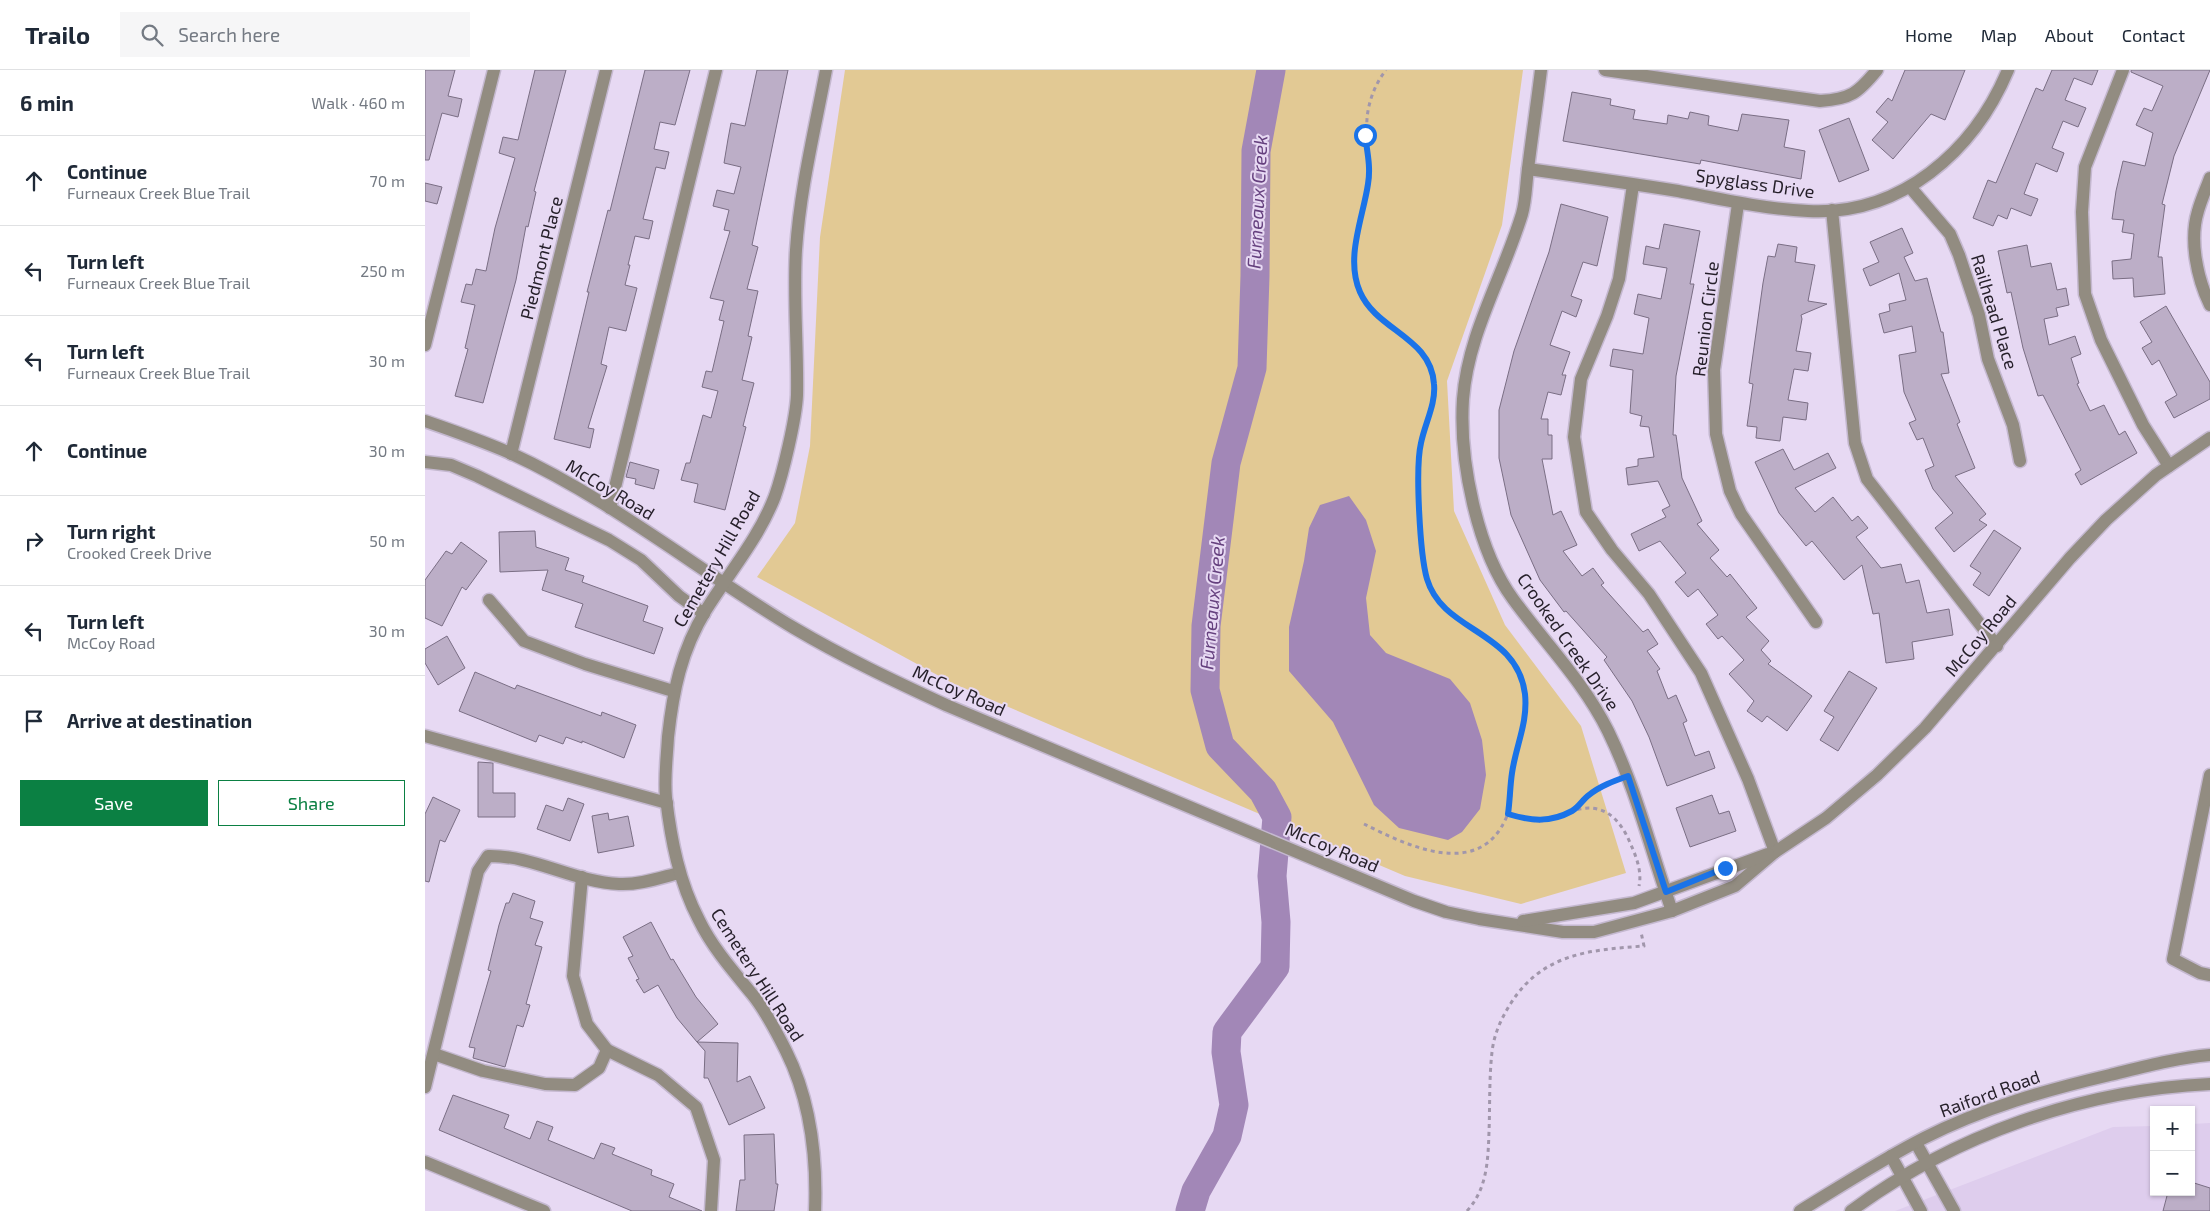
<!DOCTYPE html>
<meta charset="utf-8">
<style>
body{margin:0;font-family:"Exo 2",sans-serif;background:#f6f6f7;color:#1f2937}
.controls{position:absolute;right:15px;bottom:15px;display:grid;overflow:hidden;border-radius:0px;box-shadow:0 1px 4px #0004}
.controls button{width:45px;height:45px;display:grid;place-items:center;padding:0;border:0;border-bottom:1px solid #e0e1e3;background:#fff;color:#1f2937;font:25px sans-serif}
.stop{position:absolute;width:15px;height:15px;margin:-11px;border:4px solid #1a73e8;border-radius:50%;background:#fff}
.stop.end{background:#1a73e8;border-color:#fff;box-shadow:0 1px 5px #0008}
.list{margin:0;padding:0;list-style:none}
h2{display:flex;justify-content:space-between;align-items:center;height:65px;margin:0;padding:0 20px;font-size:21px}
h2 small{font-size:16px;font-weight:400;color:#747a83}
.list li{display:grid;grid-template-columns:32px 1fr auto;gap:15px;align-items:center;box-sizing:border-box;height:90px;padding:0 20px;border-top:1px solid #e0e1e3}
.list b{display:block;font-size:19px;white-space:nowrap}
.list p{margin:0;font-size:16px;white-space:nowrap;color:#747a83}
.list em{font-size:16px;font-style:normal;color:#747a83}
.actions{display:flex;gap:10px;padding:15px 20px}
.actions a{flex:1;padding:11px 0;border:1px solid #0b8043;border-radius:0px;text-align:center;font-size:18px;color:#0b8043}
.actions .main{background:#0b8043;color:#fff}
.icon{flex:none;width:28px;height:28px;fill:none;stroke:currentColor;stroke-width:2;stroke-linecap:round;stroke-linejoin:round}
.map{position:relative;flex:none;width:1785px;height:1141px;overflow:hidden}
header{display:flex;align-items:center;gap:30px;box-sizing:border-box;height:70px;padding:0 25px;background:#fff;border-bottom:1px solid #e0e1e3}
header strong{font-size:24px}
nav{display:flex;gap:28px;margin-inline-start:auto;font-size:18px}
.search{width:350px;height:45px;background:#f6f6f7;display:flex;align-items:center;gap:12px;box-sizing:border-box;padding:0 18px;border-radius:0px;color:#747a83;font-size:19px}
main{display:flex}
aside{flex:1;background:#fff}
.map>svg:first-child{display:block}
.built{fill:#decded}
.green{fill:#e2c994}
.water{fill:#a287b7}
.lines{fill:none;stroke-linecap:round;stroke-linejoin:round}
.river{stroke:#a287b7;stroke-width:29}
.building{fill:#bcaec7;stroke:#7a6e84}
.minor-casing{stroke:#c4b8cf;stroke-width:15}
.path{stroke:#a196ab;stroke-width:3;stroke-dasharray:4 4;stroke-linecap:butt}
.minor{stroke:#928c81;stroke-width:12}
.route{stroke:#1a73e8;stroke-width:6}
.labels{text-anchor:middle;stroke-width:4;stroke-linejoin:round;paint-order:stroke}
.street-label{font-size:18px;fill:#251f29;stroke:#e7d9f3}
.water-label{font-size:19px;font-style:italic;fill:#65407e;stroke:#e7d9f3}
</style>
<header>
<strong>Trailo</strong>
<div class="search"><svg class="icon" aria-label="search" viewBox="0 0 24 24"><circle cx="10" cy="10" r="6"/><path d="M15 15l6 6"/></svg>Search here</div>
<nav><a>Home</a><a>Map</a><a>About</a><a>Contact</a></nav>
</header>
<main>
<aside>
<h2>6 min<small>Walk · 460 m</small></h2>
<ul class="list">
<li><svg class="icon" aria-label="ahead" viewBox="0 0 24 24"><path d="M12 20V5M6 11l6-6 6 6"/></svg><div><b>Continue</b><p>Furneaux Creek Blue Trail</p></div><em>70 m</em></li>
<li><svg class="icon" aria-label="left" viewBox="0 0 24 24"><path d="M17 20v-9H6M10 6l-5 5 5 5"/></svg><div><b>Turn left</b><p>Furneaux Creek Blue Trail</p></div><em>250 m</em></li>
<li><svg class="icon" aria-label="left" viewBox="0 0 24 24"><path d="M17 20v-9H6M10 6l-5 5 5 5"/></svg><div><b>Turn left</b><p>Furneaux Creek Blue Trail</p></div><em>30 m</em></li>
<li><svg class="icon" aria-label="ahead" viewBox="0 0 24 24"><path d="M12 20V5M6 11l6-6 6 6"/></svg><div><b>Continue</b></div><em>30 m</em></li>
<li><svg class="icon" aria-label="right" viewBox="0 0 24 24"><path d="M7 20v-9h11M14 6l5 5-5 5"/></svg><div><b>Turn right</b><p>Crooked Creek Drive</p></div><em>50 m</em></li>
<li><svg class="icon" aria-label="left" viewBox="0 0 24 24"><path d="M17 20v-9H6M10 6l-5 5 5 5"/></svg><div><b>Turn left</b><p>McCoy Road</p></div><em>30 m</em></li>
<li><svg class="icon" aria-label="arrive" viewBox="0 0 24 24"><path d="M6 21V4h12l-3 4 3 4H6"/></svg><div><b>Arrive at destination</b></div></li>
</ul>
<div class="actions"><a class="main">Save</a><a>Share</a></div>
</aside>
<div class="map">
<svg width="1785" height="1141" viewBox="0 0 1785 1141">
<rect width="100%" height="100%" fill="#e7d9f3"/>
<path class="built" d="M 1785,1053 L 1785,1141 L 1470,1141 L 1688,1057 L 1729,1056 L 1729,1122 L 1766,1122 L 1766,1054 Z"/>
<path class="green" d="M 420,0 L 1098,0 L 1077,155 L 1022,311 L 1029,441 L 1080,555 L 1156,656 L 1201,803 L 1096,834 L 980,806 L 527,613 L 332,507 L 370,453 L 385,376 L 395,167 Z"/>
<path class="water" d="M 924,426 L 941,450 L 951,481 L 941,528 L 945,565 L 961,583 L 1025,609 L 1045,633 L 1057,670 L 1061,705 L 1055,739 L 1037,762 L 1023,770 L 974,758 L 949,735 L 908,652 L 864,601 L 864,557 L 879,491 L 884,458 L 895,435 Z"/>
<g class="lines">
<path class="river" d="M 765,1141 L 771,1121 L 802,1066 L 809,1035 L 801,982 L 802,962 L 850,897 L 851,852 L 847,806 L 852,747 L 838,721 L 795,676 L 780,620 L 781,556 L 801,393 L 827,298 L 830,206 L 831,81 L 846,0"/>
</g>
<g class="building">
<path d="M 0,0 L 30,0 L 23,26 L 37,29 L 33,47 L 17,43 L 4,90 L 0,90 Z"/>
<path d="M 110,0 L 141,0 L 109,121 L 111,122 L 103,157 L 101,156 L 91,210 L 58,333 L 30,326 L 43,279 L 40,278 L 50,235 L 36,232 L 41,214 L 47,215 L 51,199 L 61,201 L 70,158 L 90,88 L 74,83 L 78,67 L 93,70 Z"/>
<path d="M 220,0 L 265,0 L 250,55 L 235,52 L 229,79 L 244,82 L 240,99 L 231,97 L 218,149 L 228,151 L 224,169 L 210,166 L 203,195 L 205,195 L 200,215 L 212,218 L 201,261 L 184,257 L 176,294 L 182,296 L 163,358 L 169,359 L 165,378 L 129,369 L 164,222 L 162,222 L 183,140 L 185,141 Z"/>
<path d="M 332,0 L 363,0 L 327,175 L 333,177 L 322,219 L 333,221 L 323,266 L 327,267 L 317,310 L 329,313 L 318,356 L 321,357 L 300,440 L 269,432 L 273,414 L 256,410 L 261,393 L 265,393 L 278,345 L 286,348 L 293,321 L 277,317 L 281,301 L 287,302 L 299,251 L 294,250 L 299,231 L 285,228 L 305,161 L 299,160 L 304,140 L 288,136 L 292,120 L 309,124 L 316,97 L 299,93 L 303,69 L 306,53 L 320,56 Z"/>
<path d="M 1480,0 L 1540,0 L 1520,50 L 1506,44 L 1468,89 L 1447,70 L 1463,52 L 1451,42 L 1463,28 L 1467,31 Z"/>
<path d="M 1627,0 L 1673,0 L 1667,15 L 1649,8 L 1640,30 L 1661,38 L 1653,57 L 1638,51 L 1627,78 L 1639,83 L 1632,102 L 1611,93 L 1599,124 L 1613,129 L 1606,146 L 1586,138 L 1582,149 L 1573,145 L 1568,156 L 1548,148 L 1563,110 L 1571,113 L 1611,18 L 1618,21 Z"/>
<path d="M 1706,0 L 1785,0 L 1749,86 L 1737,134 L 1740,135 L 1733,187 L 1737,187 L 1740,224 L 1709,227 L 1708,208 L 1688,209 L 1687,191 L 1706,189 L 1709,164 L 1697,162 L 1699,150 L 1687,149 L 1691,121 L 1698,91 L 1720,96 L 1728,63 L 1711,55 L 1719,38 L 1727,41 L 1738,16 L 1706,2 Z"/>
<path d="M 1147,22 L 1186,29 L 1185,35 L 1210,40 L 1208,49 L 1242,54 L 1243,45 L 1263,49 L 1265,42 L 1284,46 L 1283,55 L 1313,61 L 1317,44 L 1364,50 L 1359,77 L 1380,81 L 1376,109 L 1276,90 L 1275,94 L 1138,71 Z"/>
<path d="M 1424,48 L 1444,100 L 1414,112 L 1394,60 Z"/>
<path d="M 0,113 L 17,117 L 12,134 L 0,131 Z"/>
<path d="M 1136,134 L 1183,147 L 1172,196 L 1158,192 L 1146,226 L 1157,230 L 1151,247 L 1137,241 L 1125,275 L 1145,282 L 1137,305 L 1141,305 L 1136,325 L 1123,322 L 1116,349 L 1123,349 L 1123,365 L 1127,365 L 1127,389 L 1117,389 L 1128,445 L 1136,441 L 1152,475 L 1138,481 L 1157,506 L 1168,498 L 1179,513 L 1176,515 L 1218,562 L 1223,559 L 1233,574 L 1222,581 L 1235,599 L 1232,601 L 1243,629 L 1251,625 L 1262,651 L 1258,653 L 1270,686 L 1284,681 L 1290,698 L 1242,716 L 1224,667 L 1207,631 L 1179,590 L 1182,587 L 1141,541 L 1139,542 L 1115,510 L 1086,445 L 1074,388 L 1074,340 L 1089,281 L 1124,182 Z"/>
<path d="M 1239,154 L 1275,161 L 1265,214 L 1269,214 L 1251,306 L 1248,365 L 1251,365 L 1257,408 L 1277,451 L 1272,454 L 1294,480 L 1285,488 L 1302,507 L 1305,504 L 1332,538 L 1321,547 L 1344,571 L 1336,580 L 1346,591 L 1343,594 L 1387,626 L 1362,661 L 1342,646 L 1337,652 L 1322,641 L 1329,631 L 1304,604 L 1319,590 L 1297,566 L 1293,569 L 1281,554 L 1293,545 L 1273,519 L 1263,527 L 1250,512 L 1261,503 L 1235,471 L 1214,481 L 1206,464 L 1241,447 L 1237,440 L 1245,436 L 1233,411 L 1203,415 L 1201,398 L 1213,396 L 1213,389 L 1229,387 L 1224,357 L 1215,356 L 1217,346 L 1205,343 L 1208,300 L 1185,296 L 1188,279 L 1218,284 L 1224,248 L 1209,244 L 1213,224 L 1236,229 L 1242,198 L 1218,194 L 1221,176 L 1234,179 Z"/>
<path d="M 1477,158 L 1488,183 L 1479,187 L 1490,211 L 1502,208 L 1516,262 L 1518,262 L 1524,303 L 1516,304 L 1535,352 L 1532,354 L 1550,398 L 1530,406 L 1561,444 L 1554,450 L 1562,455 L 1529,482 L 1510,458 L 1528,443 L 1508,419 L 1500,400 L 1509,396 L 1498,368 L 1492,370 L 1484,353 L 1491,350 L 1479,322 L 1474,285 L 1491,282 L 1487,256 L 1459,263 L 1454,244 L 1465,241 L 1464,234 L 1481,230 L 1474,203 L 1445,216 L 1438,199 L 1454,192 L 1445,172 Z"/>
<path d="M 1353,174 L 1372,177 L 1370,192 L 1390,195 L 1383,231 L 1402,234 L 1376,245 L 1377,249 L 1371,281 L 1386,283 L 1383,301 L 1369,299 L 1363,330 L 1383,333 L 1381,350 L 1358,347 L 1355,371 L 1331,368 L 1332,357 L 1322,356 L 1328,314 L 1324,313 L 1338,213 L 1343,186 L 1350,187 Z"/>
<path d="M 1602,175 L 1606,197 L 1626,193 L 1632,220 L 1641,218 L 1644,235 L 1631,238 L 1633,246 L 1619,249 L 1624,275 L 1650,266 L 1656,284 L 1646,288 L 1654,313 L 1652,314 L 1665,341 L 1679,335 L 1694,365 L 1700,361 L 1712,383 L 1656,415 L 1650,404 L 1656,400 L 1618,325 L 1613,326 L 1598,278 L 1586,222 L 1582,223 L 1573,181 Z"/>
<path d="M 1741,236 L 1785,312 L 1785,329 L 1749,348 L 1740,332 L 1752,325 L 1734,290 L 1727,295 L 1717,278 L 1727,272 L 1715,252 Z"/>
<path d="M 1358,379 L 1369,400 L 1403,383 L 1411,398 L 1370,418 L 1390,442 L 1408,427 L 1427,451 L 1433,446 L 1443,458 L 1431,467 L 1456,498 L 1476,494 L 1481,513 L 1494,510 L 1502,543 L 1524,539 L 1528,565 L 1487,572 L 1489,589 L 1461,593 L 1454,543 L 1448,544 L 1437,495 L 1419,510 L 1387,471 L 1381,476 L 1354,443 L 1330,392 Z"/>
<path d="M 205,392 L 234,400 L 229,419 L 210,414 L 211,409 L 201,407 Z"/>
<path d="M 1569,460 L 1596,478 L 1564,526 L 1548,515 L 1556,503 L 1545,496 Z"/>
<path d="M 110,461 L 111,477 L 144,488 L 140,500 L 159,506 L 157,512 L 223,536 L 218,551 L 238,558 L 229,584 L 150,557 L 158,534 L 117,520 L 123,500 L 75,502 L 74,462 Z"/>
<path d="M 36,472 L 62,491 L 41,520 L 37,517 L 17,556 L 0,548 L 0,510 L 21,481 L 27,484 Z"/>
<path d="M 22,566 L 40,598 L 13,615 L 0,593 L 0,579 Z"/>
<path d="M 1424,601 L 1452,618 L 1413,681 L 1395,670 L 1409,647 L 1399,641 Z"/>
<path d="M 50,602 L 90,619 L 92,615 L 176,646 L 177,642 L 211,655 L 199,688 L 157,671 L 157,673 L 141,667 L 138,674 L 114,665 L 111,672 L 34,641 Z"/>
<path d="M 53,692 L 68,693 L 68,723 L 90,723 L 90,747 L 53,747 Z"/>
<path d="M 1287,725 L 1294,744 L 1304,741 L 1311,761 L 1265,777 L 1251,738 Z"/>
<path d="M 8,727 L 35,740 L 20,772 L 15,770 L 4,812 L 0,811 L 0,744 Z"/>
<path d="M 143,728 L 159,734 L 145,771 L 112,759 L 121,735 L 138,741 Z"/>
<path d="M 183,743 L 184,750 L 203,746 L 209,776 L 173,783 L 167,746 Z"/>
<path d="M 88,823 L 110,831 L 105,848 L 118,852 L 110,875 L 117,877 L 101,934 L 105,935 L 98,957 L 92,955 L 80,997 L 48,988 L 50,978 L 44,977 L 66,901 L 63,900 L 74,855 L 81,833 L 84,833 Z"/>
<path d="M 226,852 L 246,890 L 248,889 L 271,927 L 293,954 L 272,972 L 252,948 L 233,915 L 219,923 L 211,910 L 214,909 L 203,888 L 208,886 L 198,867 Z"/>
<path d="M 272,972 L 313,973 L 312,1012 L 325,1006 L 340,1038 L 304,1055 L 283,1008 L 279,1008 L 280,981 Z"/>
<path d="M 28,1025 L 84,1045 L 79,1058 L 105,1069 L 112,1051 L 128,1057 L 123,1070 L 169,1089 L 176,1073 L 190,1078 L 187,1084 L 227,1100 L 226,1105 L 249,1114 L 244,1127 L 277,1141 L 207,1141 L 14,1060 Z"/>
<path d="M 349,1064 L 351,1114 L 353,1114 L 349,1141 L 311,1141 L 315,1110 L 320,1110 L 319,1065 Z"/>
<path d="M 1766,1112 L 1785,1118 L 1785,1141 L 1738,1141 L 1743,1122 L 1766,1122 Z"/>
</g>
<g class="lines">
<defs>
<g id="minor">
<path d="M 1116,0 C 1112,33 1107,66 1103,99 C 1101,114 1101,130 1097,144 C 1078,207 1043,263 1038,329 C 1034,390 1052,480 1088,529 C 1120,573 1159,612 1183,661 C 1211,718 1226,781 1247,841"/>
<path d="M 1180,0 L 1395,31 C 1426,29 1433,23 1452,0"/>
<path d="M 1698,0 L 1660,97 L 1657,142 L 1660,224 L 1676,270 L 1718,355 L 1744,396"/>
<path d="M 1103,99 C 1153,106 1203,113 1253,121 C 1296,129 1339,139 1383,141 C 1476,146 1549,81 1583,0"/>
<path d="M 1785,108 C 1781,119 1776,130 1773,141 C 1764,170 1772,208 1785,235"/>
<path d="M 1208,115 L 1194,209 L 1182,246 L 1156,309 L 1149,367 L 1161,442 L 1187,480 L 1224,524 L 1276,603 L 1323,709 L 1350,782"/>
<path d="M 1485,117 L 1525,164 L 1534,185 L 1554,245 L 1563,289 L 1588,355 L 1595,391"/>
<path d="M 1313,134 L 1289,300 L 1291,364 L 1305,421 L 1316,444 L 1391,552"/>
<path d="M 1407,140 L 1430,373 L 1442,409 L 1572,576"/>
<path d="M 0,275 L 69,0"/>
<path d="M 0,351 C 29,361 57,371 85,383 C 186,429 274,501 369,558 C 418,587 469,611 521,635 L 989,831 L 1021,842 L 1054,849 L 1138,862 L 1169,862 L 1247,841 L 1310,816 L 1350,782 L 1401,748 L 1452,705 L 1500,658 L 1645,488 L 1681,450 L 1731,405 L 1785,368"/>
<path d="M 86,384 L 181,0"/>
<path d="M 0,392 L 26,395 L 52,406 L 184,470 L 216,490 L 254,526 L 279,544"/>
<path d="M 185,438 L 291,0"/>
<path d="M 64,530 L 99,571 L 160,594 L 248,621"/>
<path d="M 0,666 L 242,733"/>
<path d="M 1785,705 L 1748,889 L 1775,903 L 1785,905"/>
<path d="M 1098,851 L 1209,833 L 1343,784"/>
<path d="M 182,980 L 233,1005 L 271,1037 L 289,1090 L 286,1141"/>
<path d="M 9,984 L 58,1001 L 120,1014 L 150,1015 L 174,998 L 182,980 L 162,954 L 148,906 L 157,807"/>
<path d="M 0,1017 L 53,801 L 63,786 C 108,785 149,812 194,814 C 214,815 234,808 254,803"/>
<path d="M 1491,1073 L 1529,1141"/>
<path d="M 1466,1086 L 1496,1141"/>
<path d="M 0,1092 L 119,1141"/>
<path d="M 390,1141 C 392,1087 386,1031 361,981 C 352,963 340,940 327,924 C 308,901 287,877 274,850 C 254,812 246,770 241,728 C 239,708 242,687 243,667 C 248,621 256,581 281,540 C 304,503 334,468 350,426 C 358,403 371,349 372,325 C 373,277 368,228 371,180 C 375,119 390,59 401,0"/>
<path d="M 1375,1141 C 1416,1116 1456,1090 1499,1068 C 1558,1038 1621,1020 1685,1005 C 1718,997 1751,988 1785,985"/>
<path d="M 1426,1141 C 1529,1065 1657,1020 1785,1014"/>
</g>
</defs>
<use href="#minor" class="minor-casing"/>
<g class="path">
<path d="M 1149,740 L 1163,725 L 1190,711"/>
<path d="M 1083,744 C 1093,747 1103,751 1114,751 C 1125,751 1136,744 1147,741 C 1178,731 1195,748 1206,775 C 1212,788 1217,803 1214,816"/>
<path d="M 939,754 C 983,776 1055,811 1082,746 C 1088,733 1085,716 1087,702 C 1092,668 1107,645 1096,609 C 1082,562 1018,557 1002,510 C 994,485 991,402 995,376 C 999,354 1011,335 1009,313 C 1004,265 953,261 935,223 C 918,187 940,146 944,110 C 946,85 938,61 944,36 C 947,23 953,10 961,0"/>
<path d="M 1042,1141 C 1062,1119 1063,1091 1064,1062 C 1065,1036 1064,1009 1067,982 C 1069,964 1076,949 1086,933 C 1118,883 1165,880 1219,876 L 1216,862"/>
</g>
<use href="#minor" class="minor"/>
</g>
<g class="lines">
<path class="route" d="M 940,65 C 942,81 946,97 943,114 C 938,148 920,188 935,222 C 952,261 1006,267 1009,314 C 1011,334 1000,353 996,373 C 990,398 995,485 1002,509 C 1018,563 1092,560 1100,624 C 1103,653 1091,675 1087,703 C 1085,716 1085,730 1083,744 C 1106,751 1125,753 1147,741 C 1154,737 1158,729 1164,725 C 1175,716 1189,711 1203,706 L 1241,822 L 1300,798"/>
</g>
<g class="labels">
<g class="street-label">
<text transform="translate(1330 114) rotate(8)" y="6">Spyglass Drive</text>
<text transform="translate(117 188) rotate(-76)" y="6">Piedmont Place</text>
<text transform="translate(1569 242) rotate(73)" y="6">Railhead Place</text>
<text transform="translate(1281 249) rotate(-83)" y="6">Reunion Circle</text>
<text transform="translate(185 420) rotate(31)" y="6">McCoy Road</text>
<text transform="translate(292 489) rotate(-60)" y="6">Cemetery Hill Road</text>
<text transform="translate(1556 566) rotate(-50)" y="6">McCoy Road</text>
<text transform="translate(1143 572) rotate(55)" y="6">Crooked Creek Drive</text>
<text transform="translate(534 621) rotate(24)" y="6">McCoy Road</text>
<text transform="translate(907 778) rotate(23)" y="6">McCoy Road</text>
<text transform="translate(332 905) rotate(57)" y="6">Cemetery Hill Road</text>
<text transform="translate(1565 1024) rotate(-20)" y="6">Raiford Road</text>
</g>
<g class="water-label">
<text transform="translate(832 132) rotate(-87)" y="7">Furneaux Creek</text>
<text transform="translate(787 533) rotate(-85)" y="7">Furneaux Creek</text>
</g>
</g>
</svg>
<div class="controls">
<button>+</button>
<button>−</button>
</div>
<div class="stop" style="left:940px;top:65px"></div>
<div class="stop end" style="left:1300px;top:798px"></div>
</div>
</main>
